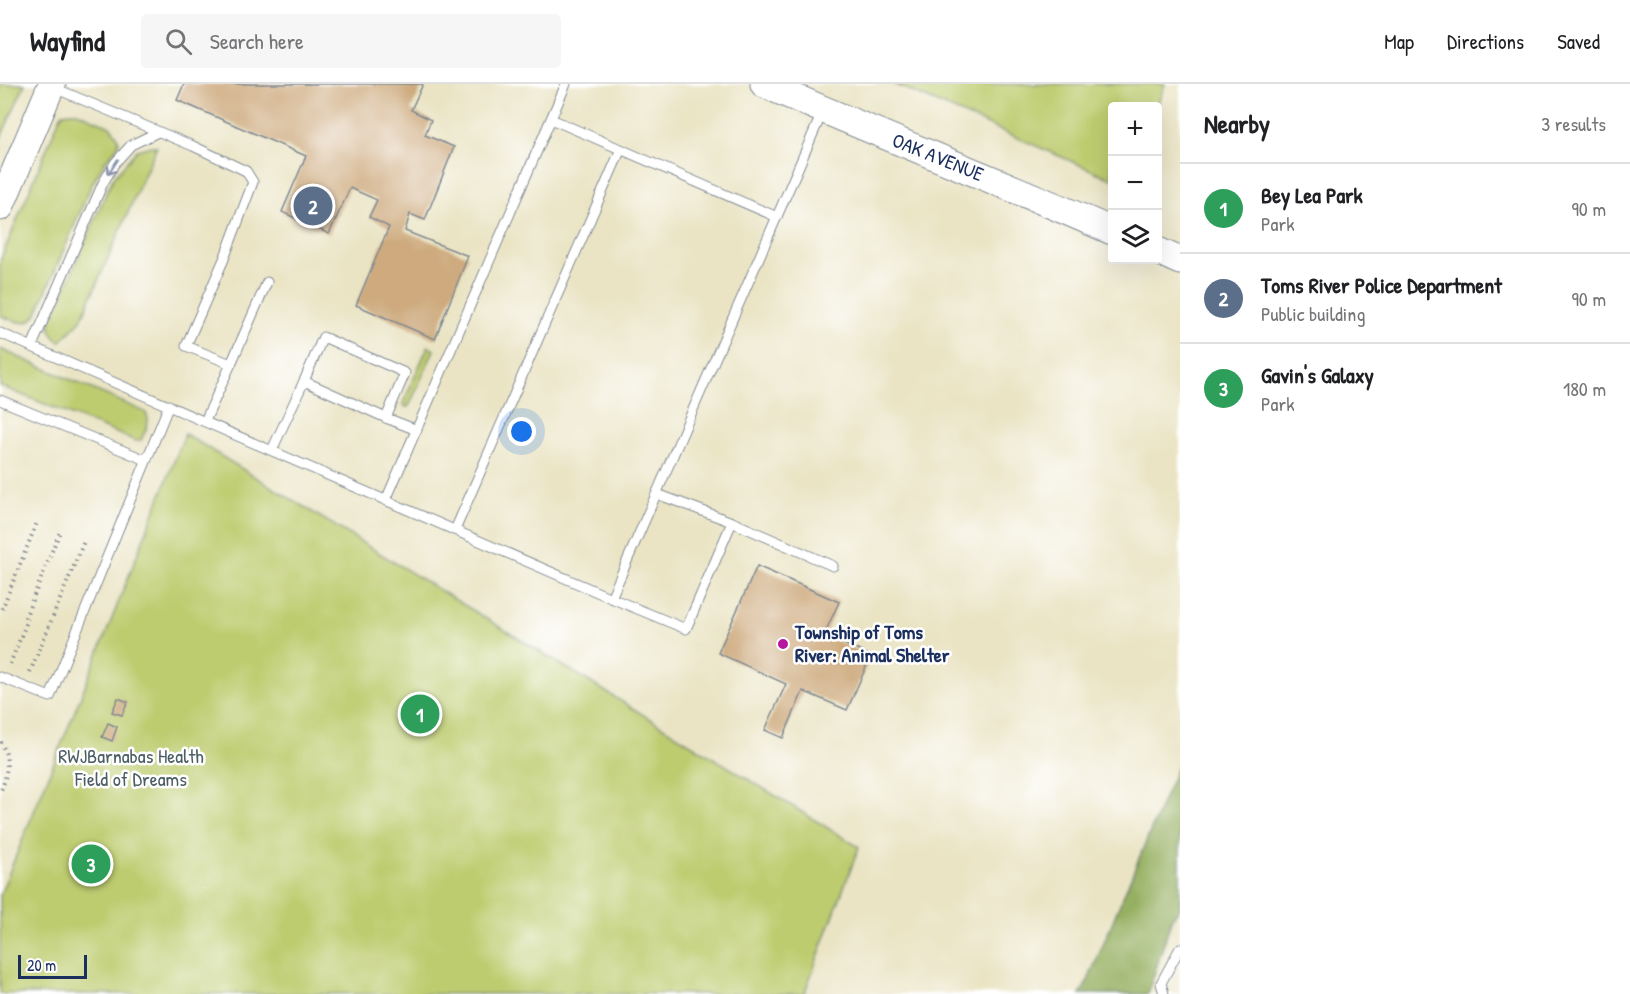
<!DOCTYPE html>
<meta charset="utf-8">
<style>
body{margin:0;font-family:"Patrick Hand",sans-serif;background:#f6f6f6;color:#202124}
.controls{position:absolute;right:18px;top:18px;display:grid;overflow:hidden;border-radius:6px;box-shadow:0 6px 24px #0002}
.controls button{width:54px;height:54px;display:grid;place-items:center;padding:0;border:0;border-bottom:2px solid #e0e0e0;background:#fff;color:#202124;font:30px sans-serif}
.scale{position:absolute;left:18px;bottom:15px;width:69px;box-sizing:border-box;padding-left:6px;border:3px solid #1b2f5e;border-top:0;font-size:16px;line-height:21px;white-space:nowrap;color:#1b2f5e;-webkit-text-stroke:4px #fff;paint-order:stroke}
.you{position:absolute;left:522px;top:348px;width:21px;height:21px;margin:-15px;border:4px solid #fff;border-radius:50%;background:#1a73e8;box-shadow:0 0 0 9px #1a73e833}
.badge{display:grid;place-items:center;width:39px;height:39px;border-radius:50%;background:#db2777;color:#fff;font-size:20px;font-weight:700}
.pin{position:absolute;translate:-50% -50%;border:3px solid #fff;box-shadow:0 2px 6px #0006}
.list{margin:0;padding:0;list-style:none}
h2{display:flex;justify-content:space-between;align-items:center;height:78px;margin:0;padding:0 24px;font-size:26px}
h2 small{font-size:20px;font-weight:400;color:#757577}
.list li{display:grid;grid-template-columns:39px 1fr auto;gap:18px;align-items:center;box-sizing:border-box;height:90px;padding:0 24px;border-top:2px solid #e0e0e0}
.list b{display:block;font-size:22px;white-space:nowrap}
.list p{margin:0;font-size:20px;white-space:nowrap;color:#757577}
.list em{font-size:20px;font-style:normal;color:#757577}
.icon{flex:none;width:33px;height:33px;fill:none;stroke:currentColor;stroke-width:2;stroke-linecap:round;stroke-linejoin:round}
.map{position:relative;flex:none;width:1180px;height:910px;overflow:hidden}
header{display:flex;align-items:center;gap:36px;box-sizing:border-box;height:84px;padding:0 30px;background:#fff;border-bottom:2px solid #e0e0e0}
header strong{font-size:28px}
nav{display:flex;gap:33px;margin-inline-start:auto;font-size:21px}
.search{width:420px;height:54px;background:#f6f6f6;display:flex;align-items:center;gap:15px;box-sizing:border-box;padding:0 21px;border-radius:6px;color:#757577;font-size:22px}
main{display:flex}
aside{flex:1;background:#fff}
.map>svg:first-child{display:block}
.green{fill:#becc6f;stroke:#6c7e66;stroke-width:1.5}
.forest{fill:#96b062;stroke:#587060;stroke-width:1.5}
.building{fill:#ceaa7e}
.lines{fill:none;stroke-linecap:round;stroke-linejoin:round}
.lane-casing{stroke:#828a91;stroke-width:11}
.secondary-casing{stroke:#828a91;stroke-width:29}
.path{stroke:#828a91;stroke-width:4;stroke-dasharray:1.5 4.5;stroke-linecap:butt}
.lane{stroke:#fff;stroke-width:9}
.secondary{stroke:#fff;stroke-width:27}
.oneway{stroke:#8d97ae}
.poi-dot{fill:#b5179e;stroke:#fff;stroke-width:2}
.labels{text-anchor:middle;stroke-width:5;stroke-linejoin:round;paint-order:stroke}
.street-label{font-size:20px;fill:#1b2f5e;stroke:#fff}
.poi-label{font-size:20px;font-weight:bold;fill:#1b2f5e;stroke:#fff;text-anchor:start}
.park-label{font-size:20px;fill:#4c5e63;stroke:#fff}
</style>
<header>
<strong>Wayfind</strong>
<div class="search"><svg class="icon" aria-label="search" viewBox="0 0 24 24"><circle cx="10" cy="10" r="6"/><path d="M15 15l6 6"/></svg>Search here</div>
<nav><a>Map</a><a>Directions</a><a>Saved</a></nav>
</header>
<main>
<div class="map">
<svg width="1180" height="910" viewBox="0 0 1180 910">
<rect width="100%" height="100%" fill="#fff"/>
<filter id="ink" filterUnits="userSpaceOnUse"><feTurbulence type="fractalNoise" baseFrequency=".0167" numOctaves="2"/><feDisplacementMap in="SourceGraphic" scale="12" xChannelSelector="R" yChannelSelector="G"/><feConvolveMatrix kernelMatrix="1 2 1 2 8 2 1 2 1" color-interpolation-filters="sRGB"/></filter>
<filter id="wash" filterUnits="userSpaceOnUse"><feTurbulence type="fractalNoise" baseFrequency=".008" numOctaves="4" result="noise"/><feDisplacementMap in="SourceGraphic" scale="24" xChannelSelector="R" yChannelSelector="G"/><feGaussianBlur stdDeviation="1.35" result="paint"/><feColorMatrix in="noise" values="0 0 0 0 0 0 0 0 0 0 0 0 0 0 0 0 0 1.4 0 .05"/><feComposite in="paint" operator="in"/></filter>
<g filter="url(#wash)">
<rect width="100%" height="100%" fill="#eae4c4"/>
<g class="green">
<path d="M 0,0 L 25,0 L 0,55 Z"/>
<path d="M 894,0 L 1165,0 L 1157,22 L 1112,22 L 1112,95 Z"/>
<path d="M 70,28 L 77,28 L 110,42 L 117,51 L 119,58 L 117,63 L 104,79 L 91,102 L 36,231 C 26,244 13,237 0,231 L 0,177 L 60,33 L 63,29 Z"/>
<path d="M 151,62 L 157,62 L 81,236 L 60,258 C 53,252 49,248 50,239 L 108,105 L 114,93 L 137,66 Z"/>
<path d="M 428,262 L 434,266 L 410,320 L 408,323 L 406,323 L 403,320 L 404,317 Z"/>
<path d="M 0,265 L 145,328 C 152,337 145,347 141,356 L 136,357 L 0,302 Z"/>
<path d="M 185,350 L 859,763 L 804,910 L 0,910 L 0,811 L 96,575 Z"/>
</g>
<path class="forest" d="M 1180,676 L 1180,824 L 1172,834 L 1148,910 L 1080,910 L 1087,899 Z"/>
<g id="blocks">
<g class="building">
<path d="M 184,0 L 423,0 L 411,26 L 431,36 L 425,51 L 454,63 L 425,136 L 410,130 L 405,147 L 468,172 L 435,255 L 356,221 L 389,143 L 369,133 L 377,116 L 350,104 L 329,150 L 282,128 L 306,72 L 177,16 Z"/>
<path d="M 757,482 L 839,518 L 824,551 L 871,572 L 847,626 L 803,607 L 783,654 L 765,646 L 786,600 L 718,569 Z"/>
<path d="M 118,614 L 128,618 L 122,631 L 112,628 Z"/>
<path d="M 108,639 L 117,643 L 112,657 L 102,653 Z"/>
</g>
</g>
</g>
<g filter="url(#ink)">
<use href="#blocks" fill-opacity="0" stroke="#828a91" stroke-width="1.5"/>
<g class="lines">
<defs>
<g id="lane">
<path d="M 52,3 L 193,62 L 246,87 L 253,98 L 224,175 L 186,262 L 231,280 L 205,337"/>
<path d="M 551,35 L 777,133"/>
<path d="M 0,249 L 611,514 L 822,29"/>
<path d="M 32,262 L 103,99 L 115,79 L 131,61 L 158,48"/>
<path d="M 231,280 L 267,198"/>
<path d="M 304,297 L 323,253 L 405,289 L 386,334"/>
<path d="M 0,316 L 146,376"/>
<path d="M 272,366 L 304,297 L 386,334 L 417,346"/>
<path d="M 657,410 L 732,438 L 833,482"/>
<path d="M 386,416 L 566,0"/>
<path d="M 455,446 L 621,65"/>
<path d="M 611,514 L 686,545 L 732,438"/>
<path d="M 0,593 L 50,613 L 169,321"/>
<path d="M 1164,910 L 1161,899 L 1180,864"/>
</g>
<g id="secondary">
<path d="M 764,0 C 879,51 997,96 1112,147"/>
<path d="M 0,123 L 52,0"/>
<path d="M 1158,167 L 1180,177"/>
</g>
</defs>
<use href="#lane" class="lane-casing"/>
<use href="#secondary" class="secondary-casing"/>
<g class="path">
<path d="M 2,525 L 38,436"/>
<path d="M 25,534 L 61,445"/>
<path d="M 10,580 L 28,535"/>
<path d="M 30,588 L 85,455"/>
<path d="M 0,658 C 0,658 5,666 5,667 C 9,679 6,697 0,708"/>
</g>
<use href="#lane" class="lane"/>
<use href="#secondary" class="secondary"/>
</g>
<defs><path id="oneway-shaft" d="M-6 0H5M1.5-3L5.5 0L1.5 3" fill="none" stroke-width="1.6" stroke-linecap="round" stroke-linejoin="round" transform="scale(1.5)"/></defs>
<use class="oneway" href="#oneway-shaft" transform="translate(113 83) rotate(123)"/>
</g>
<circle class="poi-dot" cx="783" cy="560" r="6"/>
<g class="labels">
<g class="street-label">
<text transform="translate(938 73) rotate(22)" y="7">OAK AVENUE</text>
</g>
<g class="poi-label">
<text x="795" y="555">Township of Toms<tspan x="795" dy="23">River: Animal Shelter</tspan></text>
</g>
<g class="park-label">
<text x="131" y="679">RWJBarnabas Health<tspan x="131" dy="23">Field of Dreams</tspan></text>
</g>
</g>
</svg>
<div class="controls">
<button>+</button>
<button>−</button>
<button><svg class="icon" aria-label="layers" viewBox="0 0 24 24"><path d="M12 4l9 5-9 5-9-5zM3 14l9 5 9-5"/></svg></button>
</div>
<div class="scale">20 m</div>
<div class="you"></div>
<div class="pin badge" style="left:420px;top:630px;background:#2e9e5b">1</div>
<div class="pin badge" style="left:313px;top:122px;background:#5c6f8a">2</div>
<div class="pin badge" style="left:91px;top:780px;background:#2e9e5b">3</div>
</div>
<aside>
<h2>Nearby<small>3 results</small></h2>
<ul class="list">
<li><span class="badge" style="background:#2e9e5b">1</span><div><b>Bey Lea Park</b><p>Park</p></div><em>90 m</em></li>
<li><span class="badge" style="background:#5c6f8a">2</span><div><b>Toms River Police Department</b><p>Public building</p></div><em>90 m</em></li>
<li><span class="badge" style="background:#2e9e5b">3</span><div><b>Gavin's Galaxy</b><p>Park</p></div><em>180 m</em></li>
</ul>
</aside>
</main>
